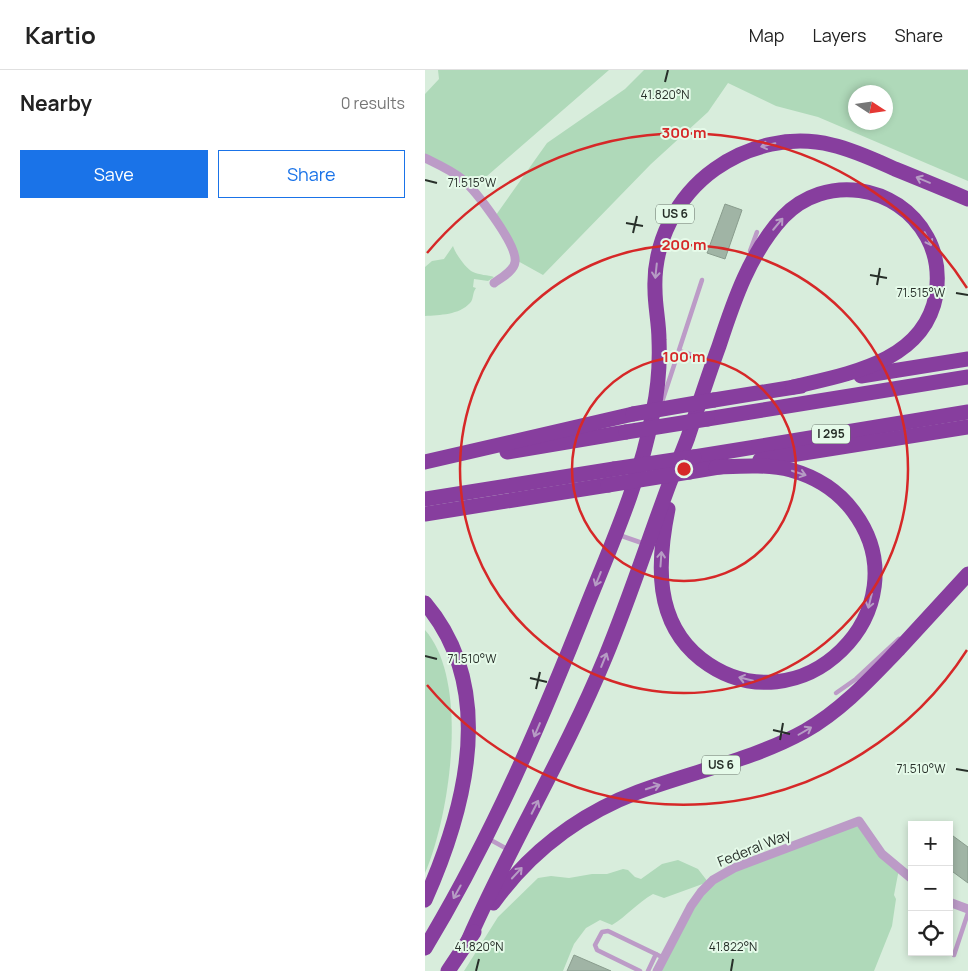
<!DOCTYPE html>
<meta charset="utf-8">
<style>
body{margin:0;font-family:Manrope,sans-serif;background:#f2f2f2;color:#222}
.controls{position:absolute;right:15px;bottom:15px;display:grid;overflow:hidden;border-radius:0px;box-shadow:0 2px 8px #0003}
.controls button{width:45px;height:45px;display:grid;place-items:center;padding:0;border:0;border-bottom:1px solid #e0e0e0;background:#fff;color:#222;font:25px sans-serif}
.compass{position:absolute;left:423px;top:15px;width:45px;height:45px;border-radius:50%;background:#fff;box-shadow:0 2px 8px #0003;rotate:102deg}
.list{margin:0;padding:0;list-style:none}
h2{display:flex;justify-content:space-between;align-items:center;height:65px;margin:0;padding:0 20px;font-size:21px}
h2 small{font-size:16px;font-weight:400;color:#767676}
.actions{display:flex;gap:10px;padding:15px 20px}
.actions a{flex:1;padding:11px 0;border:1px solid #1a73e8;border-radius:0px;text-align:center;font-size:18px;color:#1a73e8}
.actions .main{background:#1a73e8;color:#fff}
.icon{flex:none;width:28px;height:28px;fill:none;stroke:currentColor;stroke-width:2;stroke-linecap:round;stroke-linejoin:round}
.map{position:relative;flex:none;width:543px;height:901px;overflow:hidden}
header{display:flex;align-items:center;gap:30px;box-sizing:border-box;height:70px;padding:0 25px;background:#fff;border-bottom:1px solid #e0e0e0}
header strong{font-size:24px}
nav{display:flex;gap:28px;margin-inline-start:auto;font-size:18px}
main{display:flex}
aside{flex:1;background:#fff}
.map>svg:first-child{display:block}
.green{fill:#afd9b9;fill-rule:evenodd}
.building{fill:#a0b4a5;stroke:#899c8d}
.lines{fill:none;stroke-linecap:round;stroke-linejoin:round}
.service{stroke:#bc9bc7;stroke-width:4.5}
.minor{stroke:#bc9bc7;stroke-width:9}
.motorway{stroke:#873e9e;stroke-width:15}
.motorway-bridge{stroke:#873e9e;stroke-width:15}
.oneway{stroke:#b69cc4}
.ticks{fill:none;stroke:#272f29;stroke-width:2}
.ring{fill:none;stroke:#d62828;stroke-width:2.5}
.labels{text-anchor:middle;stroke-width:4;stroke-linejoin:round;paint-order:stroke}
.shield{fill:#e5fae9;stroke:#606c63;stroke-width:1}
.shield-label{font-size:12px;font-weight:bold;fill:#272f29}
.street-label{font-size:14px;fill:#272f29;stroke:#e5fae9}
.ticks-label{font-size:12px;text-anchor:middle;fill:#272f29;stroke:#e5fae9;stroke-width:4;stroke-linejoin:round;paint-order:stroke}
.centre{fill:#d62828;stroke:#e5fae9;stroke-width:2.5}
.ring-label{font-size:15px;text-anchor:middle;font-weight:bold;fill:#d62828;stroke:#e5fae9;stroke-width:4;stroke-linejoin:round;paint-order:stroke}
</style>
<header>
<strong>Kartio</strong>
<nav><a>Map</a><a>Layers</a><a>Share</a></nav>
</header>
<main>
<aside>
<h2>Nearby<small>0 results</small></h2>
<ul class="list">
</ul>
<div class="actions"><a class="main">Save</a><a>Share</a></div>
</aside>
<div class="map">
<svg width="543" height="901" viewBox="0 0 543 901">
<rect width="100%" height="100%" fill="#d8eddc"/>
<g class="green">
<path d="M 13,0 L 184,0 L 47,119 L 0,88 L 0,24 L 14,9 Z"/>
<path d="M 219,0 L 543,0 L 543,111 L 393,47 L 351,36 L 303,13 L 283,42 L 226,94 L 118,205 L 91,190 L 71,145 L 122,73 L 200,19 ZM 430,22 L 460,22 L 460,52 L 430,52 Z"/>
<path d="M 28,176 C 30,183 41,199 48,202 C 54,205 63,205 69,207 L 63,211 L 49,209 L 48,217 L 51,218 C 47,223 49,229 45,233 C 34,245 15,245 0,246 L 0,197 L 7,191 L 19,189 Z"/>
<path d="M 0,560 C 45,611 25,745 0,803 Z"/>
<path d="M 432,753 L 474,799 L 469,825 L 471,829 L 467,856 L 449,901 L 233,901 L 272,828 L 308,799 Z"/>
<path d="M 253,790 L 273,799 L 283,812 L 239,828 L 228,824 C 212,833 202,846 187,855 L 175,850 L 161,858 L 149,874 L 138,901 L 39,901 L 73,847 L 113,808 L 126,806 L 144,808 L 167,804 L 182,804 L 198,799 L 203,800 L 210,807 L 216,809 L 237,794 Z"/>
</g>
<g class="building">
<path d="M 300,134 L 317,140 L 300,189 L 282,183 Z"/>
<path d="M 524,763 L 543,777 L 543,813 L 524,799 Z"/>
<path d="M 149,885 L 186,901 L 142,901 Z"/>
</g>
<g class="lines">
<g class="service">
<path d="M 325,181 L 332,162"/>
<path d="M 254,281 L 287,291"/>
<path d="M 237,332 L 277,210"/>
<path d="M 194,465 L 220,474"/>
<path d="M 411,623 L 431,609 L 474,569"/>
<path d="M 64,769 L 84,780"/>
<path d="M 529,885 L 543,843"/>
<path d="M 215,901 L 172,880 L 170,875 L 177,862 L 183,861 L 239,888"/>
<path d="M 223,901 L 231,884"/>
</g>
<g class="minor">
<path d="M 0,88 C 12,94 26,100 37,109 C 50,120 93,175 90,192 C 89,201 76,208 69,213"/>
<path d="M 524,832 L 543,839"/>
<path d="M 232,901 L 266,836 L 276,822 L 288,810 L 309,798 L 434,751 L 457,784 L 487,809"/>
</g>
<g class="motorway">
<path d="M 436,306 L 543,289"/>
<path d="M 289,330 L 376,316"/>
<path d="M 282,349 L 543,307"/>
<path d="M 82,382 L 201,362"/>
<path d="M 269,387 L 543,342"/>
<path d="M 335,390 L 543,357"/>
<path d="M 0,392 L 208,344"/>
<path d="M 264,402 L 300,396"/>
<path d="M 0,429 L 189,399"/>
<path d="M 243,439 C 232,493 229,552 276,589 C 374,665 502,539 428,441 C 413,421 391,407 366,400 C 342,394 316,396 291,397"/>
<path d="M 0,444 L 183,415"/>
<path d="M 0,533 C 73,619 41,738 0,830"/>
<path d="M 68,833 C 105,782 155,744 213,722 C 269,701 328,690 380,661 C 417,640 445,609 474,579 C 497,554 520,529 543,504"/>
<path d="M 43,871 C 85,775 140,685 180,588 C 204,530 223,471 245,412 C 251,397 257,383 263,367 C 273,337 283,306 294,276 C 309,230 325,183 358,147 C 400,103 473,114 502,167 C 512,185 514,205 511,225 C 499,292 423,304 368,317"/>
<path d="M 0,878 C 66,769 116,652 163,533 C 188,471 216,408 228,342 C 233,319 235,294 234,270 C 234,253 230,236 230,220 C 228,172 252,126 290,99 C 323,75 367,65 407,75 C 429,80 450,90 470,99 C 495,109 519,119 543,129"/>
<path d="M 23,901 L 49,862"/>
</g>
<g class="motorway-bridge">
<path d="M 208,344 L 289,330"/>
<path d="M 201,362 L 282,349"/>
<path d="M 189,399 L 269,387"/>
<path d="M 183,415 L 264,402"/>
</g>
</g>
<defs><path id="oneway-shaft" d="M-6 0H5M1.5-3L5.5 0L1.5 3" fill="none" stroke-width="1.6" stroke-linecap="round" stroke-linejoin="round" transform="scale(1.25)"/></defs>
<g class="oneway">
<use href="#oneway-shaft" transform="translate(343 75) rotate(167)"/>
<use href="#oneway-shaft" transform="translate(498 110) rotate(-157)"/>
<use href="#oneway-shaft" transform="translate(353 154) rotate(-50)"/>
<use href="#oneway-shaft" transform="translate(503 169) rotate(64)"/>
<use href="#oneway-shaft" transform="translate(231 201) rotate(96)"/>
<use href="#oneway-shaft" transform="translate(374 403) rotate(18)"/>
<use href="#oneway-shaft" transform="translate(236 489) rotate(-86)"/>
<use href="#oneway-shaft" transform="translate(173 509) rotate(112)"/>
<use href="#oneway-shaft" transform="translate(445 531) rotate(104)"/>
<use href="#oneway-shaft" transform="translate(179 590) rotate(-68)"/>
<use href="#oneway-shaft" transform="translate(321 609) rotate(-167)"/>
<use href="#oneway-shaft" transform="translate(112 660) rotate(113)"/>
<use href="#oneway-shaft" transform="translate(380 661) rotate(-30)"/>
<use href="#oneway-shaft" transform="translate(228 717) rotate(-18)"/>
<use href="#oneway-shaft" transform="translate(110 737) rotate(-63)"/>
<use href="#oneway-shaft" transform="translate(92 803) rotate(-47)"/>
<use href="#oneway-shaft" transform="translate(32 822) rotate(119)"/>
</g>
<path class="ticks" d="M 240,12 L 243,0M 0,110 L 12,113M 201,153 L 218,156M 208,163 L 212,146M 445,205 L 462,208M 452,215 L 455,198M 531,223 L 543,225M 0,586 L 12,589M 105,608 L 122,612M 111,619 L 115,602M 348,660 L 365,664M 355,670 L 358,653M 531,699 L 543,701M 51,901 L 54,889M 306,901 L 308,889"/>
<g class="ring">
<circle cx="259" cy="399" r="112"/>
<circle cx="259" cy="399" r="224"/>
<path d="M542 580A336 336 0 0 1 2 615M2 183A336 336 0 0 1 542 218"/>
</g>
<g class="labels">
<g class="shield">
<rect x="231" y="134.5" width="38" height="19" rx="4"/>
<rect x="387" y="354.5" width="38" height="19" rx="4"/>
<rect x="277" y="685.5" width="38" height="19" rx="4"/>
</g>
<g class="shield-label">
<text x="250" y="148">US 6</text>
<text x="406" y="368">I 295</text>
<text x="296" y="699">US 6</text>
</g>
<g class="street-label">
<text transform="translate(329 778) rotate(-22)" y="5">Federal Way</text>
</g>
</g>
<g class="ticks-label">
<text x="240" y="29">41.820°N</text>
<text x="47" y="117">71.515°W</text>
<text x="496" y="227">71.515°W</text>
<text x="47" y="593">71.510°W</text>
<text x="496" y="703">71.510°W</text>
<text x="54" y="881">41.820°N</text>
<text x="308" y="881">41.822°N</text>
</g>
<circle cx="259" cy="399" r="8" class="centre"/>
<g class="ring-label">
<text x="259" y="68">300 m</text>
<text x="259" y="180">200 m</text>
<text x="259" y="292">100 m</text>
</g>
</svg>
<div class="controls">
<button>+</button>
<button>−</button>
<button><svg class="icon" aria-label="locate" viewBox="0 0 24 24"><circle cx="12" cy="12" r="6"/><path d="M12 2v4M12 18v4M2 12h4M18 12h4"/></svg></button>
</div>
<svg class="compass" viewBox="-18 -18 36 36"><path d="M0-13l5 13h-10z" fill="#e53935"/><path d="M0 13l5-13h-10z" fill="#767676"/></svg>
</div>
</main>
